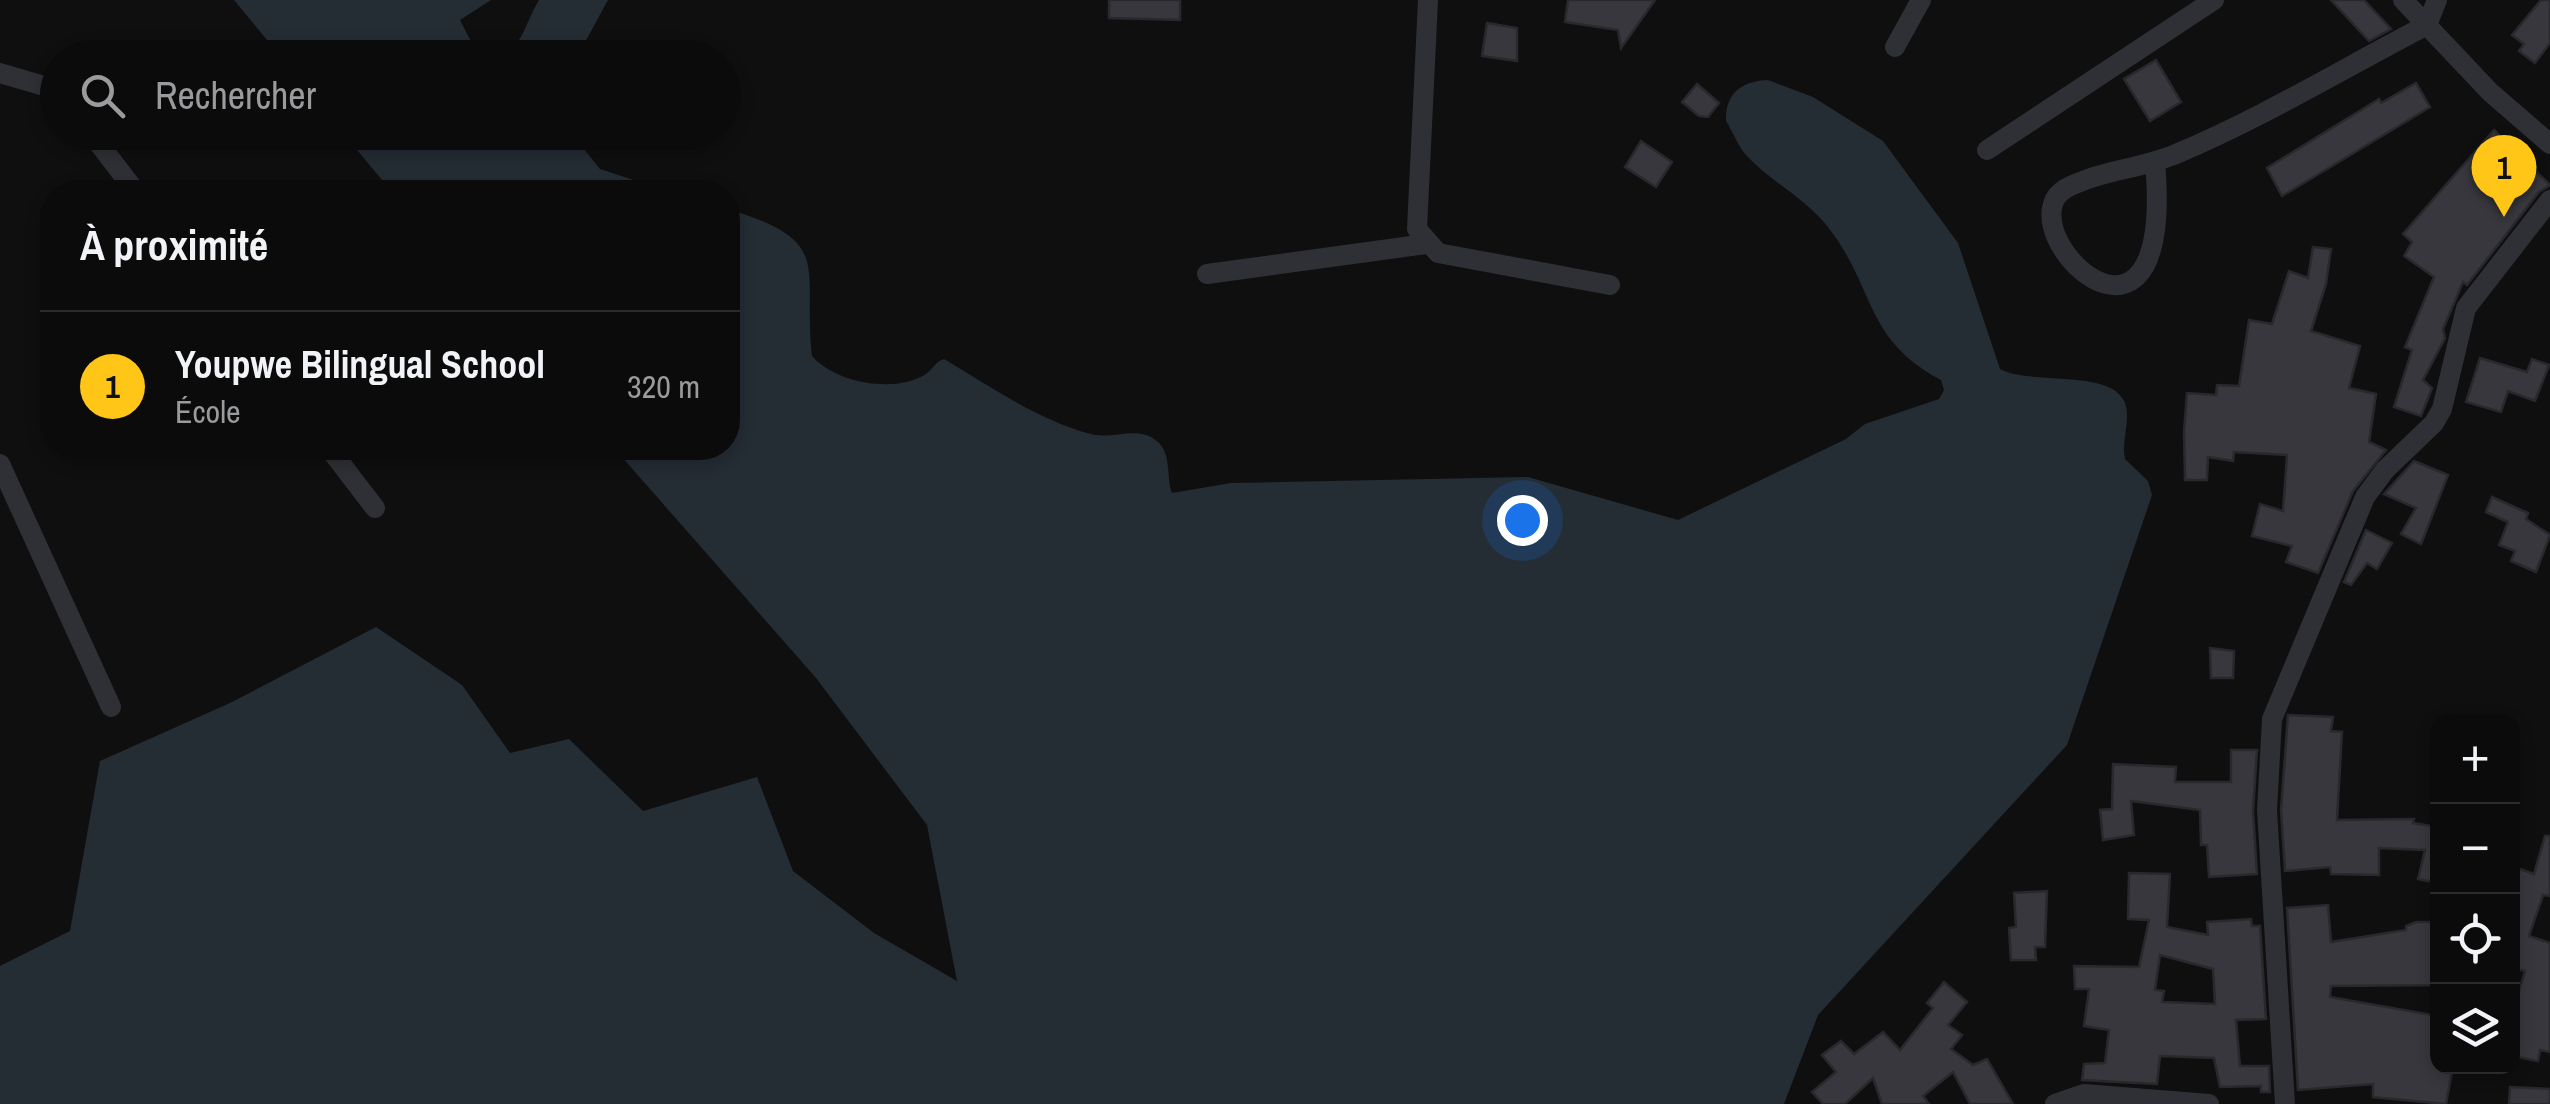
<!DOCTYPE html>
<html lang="fr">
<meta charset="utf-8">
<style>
body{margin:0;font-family:"Archivo Narrow",sans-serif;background:#19191a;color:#f1f3f6}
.controls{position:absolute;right:30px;bottom:30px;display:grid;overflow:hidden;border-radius:20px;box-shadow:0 5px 15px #0003}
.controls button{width:90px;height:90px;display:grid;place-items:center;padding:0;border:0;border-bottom:2px solid #2b2b2d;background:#0b0b0c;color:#f1f3f6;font:50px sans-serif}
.you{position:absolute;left:1522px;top:520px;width:35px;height:35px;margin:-25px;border:8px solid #fff;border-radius:50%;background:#1a73e8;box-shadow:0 0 0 15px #1a73e833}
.badge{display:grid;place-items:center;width:65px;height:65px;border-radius:50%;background:#ffc618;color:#111;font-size:32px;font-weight:700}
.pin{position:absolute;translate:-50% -82px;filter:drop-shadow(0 2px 5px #0008)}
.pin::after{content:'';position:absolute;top:52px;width:35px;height:30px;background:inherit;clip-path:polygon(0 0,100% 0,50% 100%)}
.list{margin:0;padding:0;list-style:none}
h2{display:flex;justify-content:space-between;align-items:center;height:130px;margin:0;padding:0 40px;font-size:42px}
h2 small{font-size:32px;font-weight:400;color:#9a9b9d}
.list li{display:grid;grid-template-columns:65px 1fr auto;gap:30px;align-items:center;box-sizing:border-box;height:150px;padding:0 40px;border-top:2px solid #2b2b2d}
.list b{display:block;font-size:38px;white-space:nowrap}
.list p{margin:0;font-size:32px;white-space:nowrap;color:#9a9b9d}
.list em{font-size:32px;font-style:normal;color:#9a9b9d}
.icon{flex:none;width:55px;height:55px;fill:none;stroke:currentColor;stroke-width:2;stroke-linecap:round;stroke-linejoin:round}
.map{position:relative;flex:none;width:2550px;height:1104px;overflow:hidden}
.search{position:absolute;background:#0b0b0c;box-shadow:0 5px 15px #0003;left:40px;top:40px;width:700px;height:110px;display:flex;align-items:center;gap:25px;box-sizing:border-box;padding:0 35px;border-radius:55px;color:#9a9b9d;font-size:38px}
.panel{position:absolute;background:#0b0b0c;box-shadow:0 5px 15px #0003;left:40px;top:180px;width:700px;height:280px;border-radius:40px}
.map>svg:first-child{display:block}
.water{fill:#242c34}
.building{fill:#38373d;stroke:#29282c;stroke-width:2.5;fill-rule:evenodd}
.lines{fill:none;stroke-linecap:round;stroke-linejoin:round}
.street{stroke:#2f3035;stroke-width:20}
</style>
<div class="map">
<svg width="2550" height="1104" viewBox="0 0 2550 1104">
<rect width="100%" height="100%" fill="#0f0f10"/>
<g class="water">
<path d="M 234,0 L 491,0 L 460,20 L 476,51 C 523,61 519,34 539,0 L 608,0 L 577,57 L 282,58 Z"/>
<path d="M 1768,80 L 1813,97 L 1883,141 L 1958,243 L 2000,369 C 2031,386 2112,368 2125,403 C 2131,420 2121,441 2125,459 L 2148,481 L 2152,495 L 2067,745 L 1818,1015 L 1784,1104 L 0,1104 L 0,966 L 70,931 L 100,761 L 230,703 L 376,627 L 462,685 L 510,753 L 569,739 L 643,811 L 757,777 L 793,871 L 874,933 L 957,981 L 927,825 L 816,678 L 614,448 L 728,448 L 728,209 C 836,242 802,265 812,356 C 835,383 896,394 926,374 C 934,368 935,362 944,359 C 989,386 1040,421 1091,434 C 1114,440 1139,424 1158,442 C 1172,455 1166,478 1172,493 L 1231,483 L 1528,477 L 1678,520 L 1846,439 L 1865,424 L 1939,399 L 1944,390 L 1941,380 C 1864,339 1876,289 1828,227 C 1805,198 1771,182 1746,155 C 1738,146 1733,132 1726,121 C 1725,93 1742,81 1768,80 Z"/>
<path d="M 343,133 L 571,133 L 600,169 L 670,192 L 392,192 Z"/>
</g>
<g class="building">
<path d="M 1109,0 L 1180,0 L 1180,20 L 1109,18 Z"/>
<path d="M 1568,0 L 1655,0 L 1621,48 L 1618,30 L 1565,22 Z"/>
<path d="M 2331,0 L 2364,0 L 2391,29 L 2369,41 Z"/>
<path d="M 2541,0 L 2550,0 L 2550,43 L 2535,63 L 2519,51 L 2524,44 L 2512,35 Z"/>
<path d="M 1487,23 L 1517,28 L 1517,61 L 1482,56 Z"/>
<path d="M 2156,60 L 2181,102 L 2150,121 L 2124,79 Z"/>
<path d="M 2416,83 L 2430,107 L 2282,196 L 2267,168 L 2379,99 L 2381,103 Z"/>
<path d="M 1697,84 L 1719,103 L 1708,117 L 1699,116 L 1682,102 Z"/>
<path d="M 2494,130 L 2550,185 L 2539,192 L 2467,285 L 2463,282 L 2443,329 L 2445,338 L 2423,380 L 2432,388 L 2421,416 L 2394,407 L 2412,350 L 2405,347 L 2434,277 L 2404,256 L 2412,242 L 2403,234 Z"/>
<path d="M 1641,141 L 1672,162 L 1656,187 L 1625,167 Z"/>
<path d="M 2313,247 L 2331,249 L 2326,284 L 2311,331 L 2360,346 L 2349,388 L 2376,394 L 2369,442 L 2386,450 L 2353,491 L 2318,573 L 2286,562 L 2292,546 L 2252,536 L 2260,504 L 2283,511 L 2287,455 L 2234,452 L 2233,461 L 2208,457 L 2207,480 L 2185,480 L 2184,432 L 2187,393 L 2216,395 L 2217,385 L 2239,386 L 2249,320 L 2272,324 L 2289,271 L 2308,278 Z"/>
<path d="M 2480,358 L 2527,372 L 2532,359 L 2549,365 L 2535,401 L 2508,391 L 2501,412 L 2466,402 Z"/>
<path d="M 2414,461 L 2448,475 L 2421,544 L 2401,534 L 2416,508 L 2384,494 Z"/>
<path d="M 2492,497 L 2528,513 L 2526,519 L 2550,535 L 2536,572 L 2511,561 L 2515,551 L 2499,545 L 2508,522 L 2486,512 Z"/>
<path d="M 2366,530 L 2392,543 L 2377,569 L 2367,563 L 2351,585 L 2344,582 Z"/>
<path d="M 2210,648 L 2234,651 L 2233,678 L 2211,678 Z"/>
<path d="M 2288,715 L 2333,717 L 2331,731 L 2342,732 L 2337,820 L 2414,819 L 2413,823 L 2438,827 L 2438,883 L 2418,879 L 2425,850 L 2379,848 L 2379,875 L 2331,874 L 2330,867 L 2285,871 L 2281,810 Z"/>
<path d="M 2231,750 L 2257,750 L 2253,811 L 2257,874 L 2209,877 L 2207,845 L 2201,845 L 2200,810 L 2131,801 L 2134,835 L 2103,840 L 2100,810 L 2112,809 L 2113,764 L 2176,767 L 2175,782 L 2231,782 Z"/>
<path d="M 2545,836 L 2550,836 L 2550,896 L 2543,895 L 2529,936 L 2550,943 L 2550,1052 L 2540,1050 L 2538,1061 L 2512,1056 L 2512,1015 L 2525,971 L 2517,969 L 2512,975 L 2512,866 L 2534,874 Z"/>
<path d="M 2129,873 L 2170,874 L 2167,927 L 2208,935 L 2207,922 L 2251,919 L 2252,926 L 2260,926 L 2266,1019 L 2236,1020 L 2240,1066 L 2269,1066 L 2270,1092 L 2261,1092 L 2261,1086 L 2220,1087 L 2214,1058 L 2160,1056 L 2157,1084 L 2082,1080 L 2084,1064 L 2105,1063 L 2109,1030 L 2084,1026 L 2089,989 L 2075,989 L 2074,966 L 2139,967 L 2149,920 L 2128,919 ZM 2160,955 L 2213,969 L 2215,1004 L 2162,1002 L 2164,991 L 2155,990 Z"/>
<path d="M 2047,891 L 2045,947 L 2035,947 L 2036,960 L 2011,960 L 2009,928 L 2016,927 L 2014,893 Z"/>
<path d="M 2328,905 L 2331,942 L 2406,930 L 2406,926 L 2416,922 L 2438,922 L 2438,985 L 2331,986 L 2330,997 L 2438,1016 L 2438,1066 L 2453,1066 L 2446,1104 L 2373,1097 L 2373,1084 L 2298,1090 L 2287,908 Z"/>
<path d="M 1944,982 L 1967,1002 L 1948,1025 L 1962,1035 L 1951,1049 L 1973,1065 L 1987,1059 L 2013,1104 L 1970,1104 L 1953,1072 L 1923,1096 L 1929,1104 L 1882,1104 L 1873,1078 L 1845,1104 L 1823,1104 L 1812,1092 L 1836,1072 L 1822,1055 L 1841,1041 L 1854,1054 L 1883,1032 L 1900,1050 L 1933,1008 L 1927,1003 Z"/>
<path d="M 2510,1087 L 2550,1089 L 2550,1104 L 2509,1104 Z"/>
</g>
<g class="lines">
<g class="street">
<path d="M 1428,0 L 1417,229 L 1438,253 L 1610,285"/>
<path d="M 2403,0 L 2490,92 L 2550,144"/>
<path d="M 1895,47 L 1921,0"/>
<path d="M 0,73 L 58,90"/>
<path d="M 90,132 L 136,192"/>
<path d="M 1987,150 L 2214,0"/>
<path d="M 2155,162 C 2174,374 2035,260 2053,204 C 2057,189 2075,184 2088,179 C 2117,169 2148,166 2176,154 C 2262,118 2344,68 2427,25 L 2437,0"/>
<path d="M 1207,274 L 1426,244"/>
<path d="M 329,448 L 375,508"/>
<path d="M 0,464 L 111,707"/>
<path d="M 2055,1104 L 2084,1094 L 2209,1104"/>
<path d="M 2285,1104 L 2267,810 L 2272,719 L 2365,497 L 2385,470 L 2434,423 L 2442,409 L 2466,308 L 2550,200"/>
</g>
</g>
</svg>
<div class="controls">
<button>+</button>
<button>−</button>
<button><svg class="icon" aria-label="locate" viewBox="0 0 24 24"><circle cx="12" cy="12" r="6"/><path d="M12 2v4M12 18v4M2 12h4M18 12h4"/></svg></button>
<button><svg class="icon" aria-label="layers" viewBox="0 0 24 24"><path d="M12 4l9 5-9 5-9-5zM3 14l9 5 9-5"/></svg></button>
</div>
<div class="you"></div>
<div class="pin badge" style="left:2504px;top:217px">1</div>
<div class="search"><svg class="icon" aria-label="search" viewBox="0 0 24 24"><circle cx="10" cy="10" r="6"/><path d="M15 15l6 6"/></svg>Rechercher</div>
<section class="panel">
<h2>À proximité<small></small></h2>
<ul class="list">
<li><span class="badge">1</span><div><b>Youpwe Bilingual School</b><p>École</p></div><em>320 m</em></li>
</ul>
</section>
</div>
